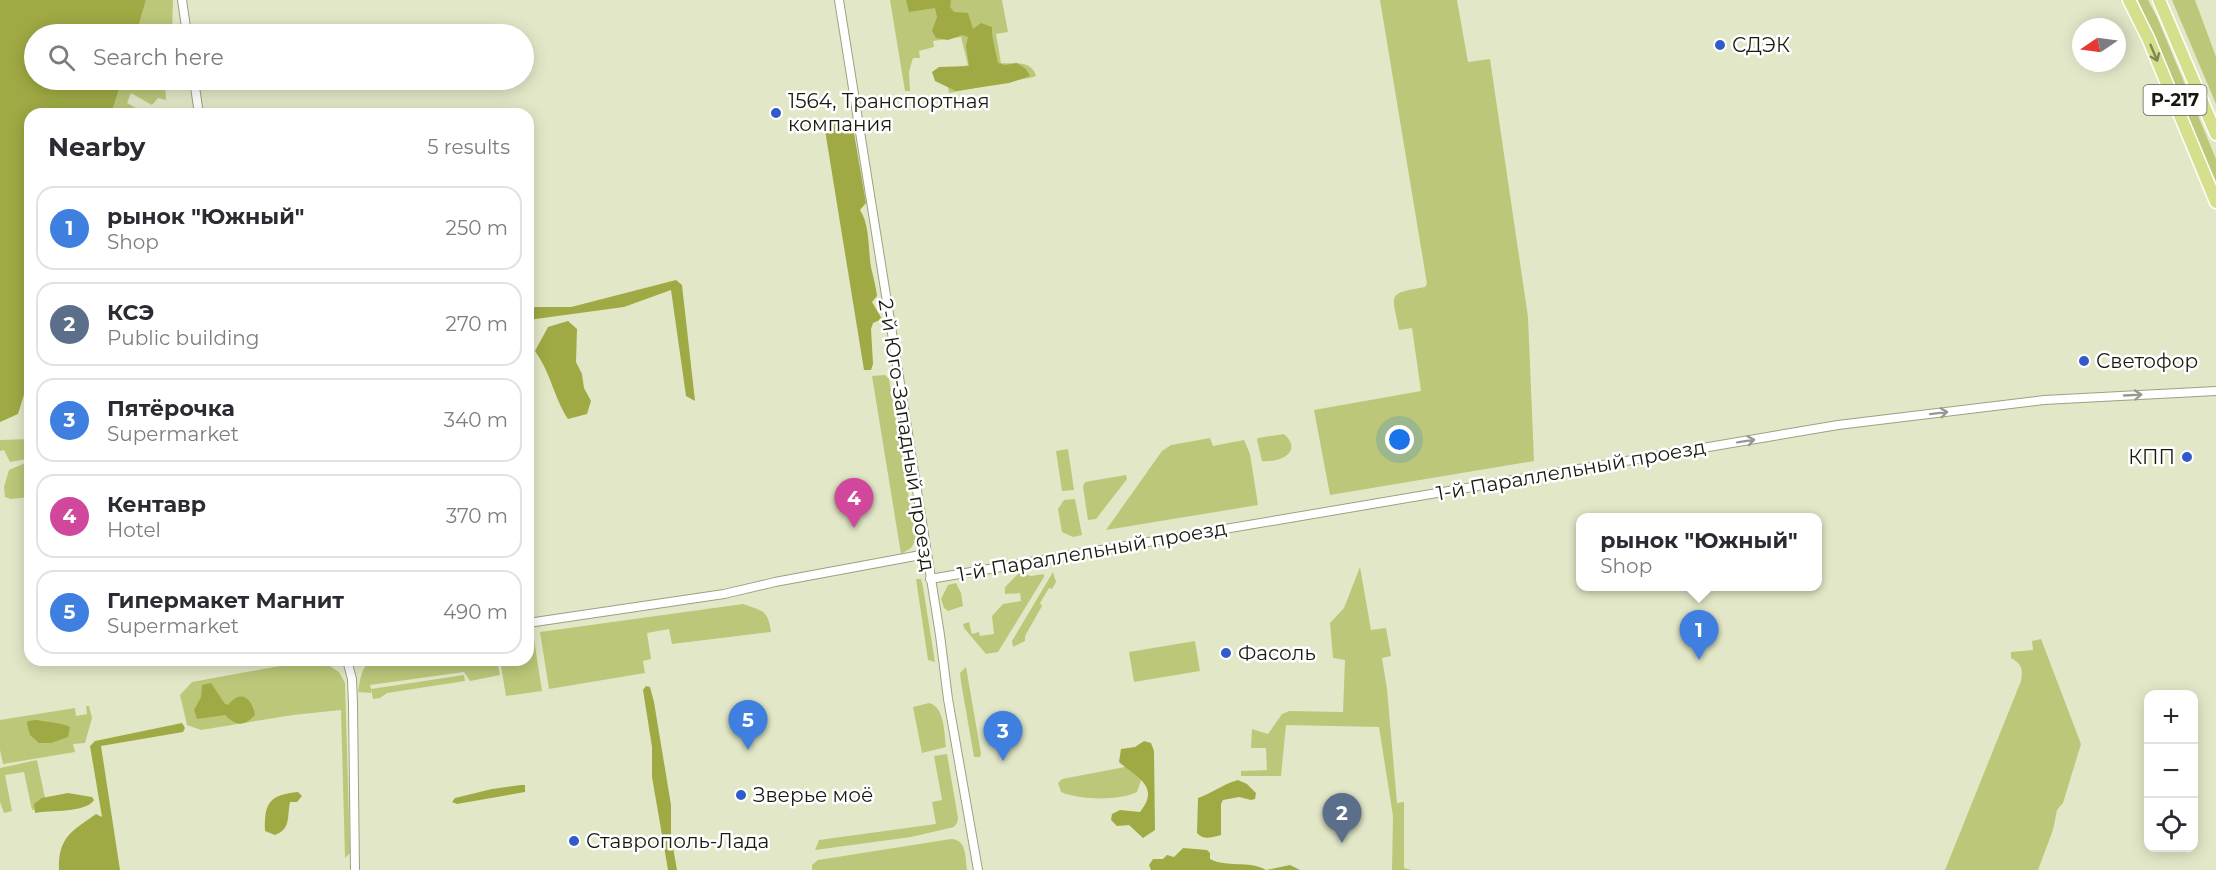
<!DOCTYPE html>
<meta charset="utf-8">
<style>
body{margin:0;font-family:Montserrat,sans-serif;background:#f2f2f3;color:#2b2b33}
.controls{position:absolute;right:18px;bottom:18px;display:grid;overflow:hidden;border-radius:12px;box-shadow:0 3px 15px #0003}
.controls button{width:54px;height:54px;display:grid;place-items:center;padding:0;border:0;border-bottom:2px solid #e1e1e2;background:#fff;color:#2b2b33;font:30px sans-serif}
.compass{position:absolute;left:2072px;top:18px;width:54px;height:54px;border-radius:50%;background:#fff;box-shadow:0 3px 15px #0003;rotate:257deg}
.you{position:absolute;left:1400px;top:440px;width:21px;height:21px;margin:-15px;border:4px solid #fff;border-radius:50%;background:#1a73e8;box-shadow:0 0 0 9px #1a73e833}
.badge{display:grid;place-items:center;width:39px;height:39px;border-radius:50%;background:#0b8043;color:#fff;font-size:20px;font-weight:700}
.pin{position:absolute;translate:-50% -50px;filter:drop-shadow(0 2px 3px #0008)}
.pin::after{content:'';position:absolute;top:32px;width:21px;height:18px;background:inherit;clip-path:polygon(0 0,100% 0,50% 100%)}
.popup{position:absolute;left:1576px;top:513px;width:246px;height:78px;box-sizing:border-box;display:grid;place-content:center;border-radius:12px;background:#fff;filter:drop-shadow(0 2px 4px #0005);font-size:20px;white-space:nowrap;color:#7c7c81}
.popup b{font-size:22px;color:#2b2b33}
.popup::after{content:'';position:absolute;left:50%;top:100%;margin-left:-12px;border:12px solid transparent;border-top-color:#fff}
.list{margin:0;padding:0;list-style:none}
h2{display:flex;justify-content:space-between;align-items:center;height:78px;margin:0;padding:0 24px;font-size:26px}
h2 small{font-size:20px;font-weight:400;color:#7c7c81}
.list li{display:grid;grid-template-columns:39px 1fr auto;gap:18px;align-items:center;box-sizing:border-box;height:84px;margin:0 12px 12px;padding:0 12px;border:2px solid #e1e1e2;border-radius:18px}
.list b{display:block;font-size:22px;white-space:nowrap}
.list p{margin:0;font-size:20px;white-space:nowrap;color:#7c7c81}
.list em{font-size:20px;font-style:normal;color:#7c7c81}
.icon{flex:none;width:33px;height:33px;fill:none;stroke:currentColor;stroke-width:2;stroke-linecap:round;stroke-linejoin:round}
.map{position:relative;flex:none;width:2216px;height:870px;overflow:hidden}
.search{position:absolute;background:#fff;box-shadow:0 3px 15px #0003;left:24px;top:24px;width:510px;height:66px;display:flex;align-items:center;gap:15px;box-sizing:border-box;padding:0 21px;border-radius:33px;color:#7c7c81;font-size:22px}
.panel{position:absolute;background:#fff;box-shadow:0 3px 15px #0003;left:24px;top:108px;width:510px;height:558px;border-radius:18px}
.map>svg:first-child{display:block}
.green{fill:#bdc779}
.forest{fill:#9faa44}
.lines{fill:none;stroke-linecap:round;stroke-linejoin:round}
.minor-casing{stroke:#9ca182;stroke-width:10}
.primary-casing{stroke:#fff;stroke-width:15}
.minor{stroke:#fff;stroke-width:8}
.primary{stroke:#d6df8b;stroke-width:12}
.oneway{stroke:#818653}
.oneway2{stroke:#989893}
.poi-dot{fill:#315bcb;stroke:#fff;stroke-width:2}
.labels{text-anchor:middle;stroke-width:5;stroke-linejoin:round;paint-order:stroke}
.shield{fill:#fff;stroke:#5e5f57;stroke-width:1.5}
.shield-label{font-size:18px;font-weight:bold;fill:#191a0f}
.poi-label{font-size:20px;fill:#191a0f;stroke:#fff;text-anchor:start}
.street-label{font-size:20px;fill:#191a0f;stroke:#fff}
</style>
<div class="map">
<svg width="2216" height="870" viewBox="0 0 2216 870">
<rect width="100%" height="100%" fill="#e2e8c7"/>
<g class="green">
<path d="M 146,0 L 173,0 L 172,34 L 136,34 Z"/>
<path d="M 890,0 L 1002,0 L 1008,32 L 996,34 L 1001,63 C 1016,64 1030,60 1036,75 L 1034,77 L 949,93 L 945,70 L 968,65 L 961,37 L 933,41 L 934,47 L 919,51 L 920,58 L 913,58 L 909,72 L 910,91 L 905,91 Z"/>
<path d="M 1380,0 L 1457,0 L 1468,62 L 1490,59 L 1528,317 L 1534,461 L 1330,495 L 1314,410 L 1421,391 L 1412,328 L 1399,330 C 1392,293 1386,294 1425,287 L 1427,284 Z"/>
<path d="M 2138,0 L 2148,0 L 2157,17 L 2216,159 L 2216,182 Z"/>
<path d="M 2172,0 L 2195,0 L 2216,57 L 2216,104 Z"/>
<path d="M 122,80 L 165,80 L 166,100 L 158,98 L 152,105 L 131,93 L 127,103 L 136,108 L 139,114 L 111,114 Z"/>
<path d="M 885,375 L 889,379 L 916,540 L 911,548 L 901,554 L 872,376 Z"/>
<path d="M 1284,434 C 1304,452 1279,463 1262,461 L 1257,440 L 1258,438 Z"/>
<path d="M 1210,438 L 1213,446 L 1244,440 L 1250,454 L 1258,505 L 1106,530 L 1162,451 L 1171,445 Z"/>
<path d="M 30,439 L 30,497 L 11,499 L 5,497 L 4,487 L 9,470 L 28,462 L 27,459 L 10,462 L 4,450 L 0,451 L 0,440 Z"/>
<path d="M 1068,449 L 1074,490 L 1062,491 L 1056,451 Z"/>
<path d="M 1126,475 L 1127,479 L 1096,519 L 1088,520 L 1083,487 L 1085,482 Z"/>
<path d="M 1075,499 L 1082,535 L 1073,537 L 1062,532 L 1058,509 L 1064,500 Z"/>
<path d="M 1360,567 L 1371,630 L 1386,628 L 1391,656 L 1382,658 L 1387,689 L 1397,803 L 1404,802 L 1404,868 L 1412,870 L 1392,870 L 1393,816 L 1379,727 L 1286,725 L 1281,776 L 1241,776 L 1241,771 L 1267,770 L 1266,748 L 1251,748 L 1252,729 L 1268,734 L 1282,714 L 1289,711 L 1343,712 L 1345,660 L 1333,658 L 1330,623 L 1344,608 Z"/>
<path d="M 1053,572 L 1056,582 L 1052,589 L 1049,588 L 1040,603 L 1042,606 L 1025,636 L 1025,641 L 1013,647 L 1012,641 Z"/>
<path d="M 1019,573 L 1031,576 L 1044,574 L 1044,577 L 998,652 L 986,654 L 964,628 L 963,624 L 969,622 L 972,634 L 979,632 L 980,636 L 994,634 L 992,616 L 1003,604 L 1021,601 L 1020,593 L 1005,594 L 1005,587 Z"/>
<path d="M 916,579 L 921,579 L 923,587 L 935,662 L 928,660 Z"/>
<path d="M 956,583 L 961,593 L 963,606 L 948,611 L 944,608 L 941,599 L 948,585 Z"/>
<path d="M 743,604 C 763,611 768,610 771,632 L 672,644 L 669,629 L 647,633 L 651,659 L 643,661 L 645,673 L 549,689 L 540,632 Z"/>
<path d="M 528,633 L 533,633 L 542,691 L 506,696 L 500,660 L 528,660 Z"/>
<path d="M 2041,639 L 2081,744 L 2063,803 L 2057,810 L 2053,830 L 2038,870 L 1945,870 L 2021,681 C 2023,669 2022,664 2011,658 L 2011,652 L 2033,650 L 2032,641 Z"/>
<path d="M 1195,641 L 1200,671 L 1134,682 L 1129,652 Z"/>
<path d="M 370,660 L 497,660 L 500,675 L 470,681 L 464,672 L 370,685 L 371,689 L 464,675 L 465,681 L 387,693 L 380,698 L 373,699 L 371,689 L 371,693 L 358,692 C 360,679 361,670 370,660 Z"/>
<path d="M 328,665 L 339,672 L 345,683 L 350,853 L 345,858 L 341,710 L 293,715 L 201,730 L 187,725 L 180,695 L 192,682 L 280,666 Z"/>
<path d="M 966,667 L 981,754 L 980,757 L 974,757 L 961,682 L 960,673 Z"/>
<path d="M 929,703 C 945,707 944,733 946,747 L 922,753 L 913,707 Z"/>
<path d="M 86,706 L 89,706 L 92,718 L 85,743 L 73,744 L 75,752 L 3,764 L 0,750 L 0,720 L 75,708 L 76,716 L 87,714 Z"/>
<path d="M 947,754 L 958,818 L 957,823 L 954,827 L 911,837 L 815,850 L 819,840 L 936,824 L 932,802 L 942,800 L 934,756 Z"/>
<path d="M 37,760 L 47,807 L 32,810 L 24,772 L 5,775 L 12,811 L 4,813 L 0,802 L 0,768 Z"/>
<path d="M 1130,766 L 1143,775 L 1137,792 C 1120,801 1079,800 1061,792 L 1058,783 L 1062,779 Z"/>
<path d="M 951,839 C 967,840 965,856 967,870 L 812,870 L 812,865 L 818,860 Z"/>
</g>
<g class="forest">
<path d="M 0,0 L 146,0 L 136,34 L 34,34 L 34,80 L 122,80 L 111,114 L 30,114 L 30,375 L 18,414 L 0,422 Z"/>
<path d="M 906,0 L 951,0 L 950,7 L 954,12 L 968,13 L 973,29 L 981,23 L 992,27 C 991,34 996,53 998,63 L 1005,65 L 1017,63 L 1026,69 L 1030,76 L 1009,83 L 956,91 L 935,81 L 932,72 L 939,67 L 969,66 L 966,46 L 968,37 L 962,35 L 948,40 L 936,38 L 932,31 L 937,17 L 935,8 L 909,12 Z"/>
<path d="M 829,118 L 848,123 L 854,133 L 866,203 L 860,210 C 870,225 868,249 871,267 C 873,277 876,286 877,296 L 872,302 L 882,319 L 873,323 L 871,329 L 873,364 L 871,370 L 864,370 L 824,124 Z"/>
<path d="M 676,280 L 682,285 L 695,401 L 686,396 L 671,290 L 624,307 L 528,320 L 528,307 L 571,307 Z"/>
<path d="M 568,321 L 577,329 L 576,362 L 582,374 L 584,388 L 591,401 L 587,414 L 568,419 C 554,398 551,373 535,351 L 548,327 Z"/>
<path d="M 211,683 L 225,704 L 228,705 C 242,688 252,699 255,715 C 244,727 236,726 225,715 L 197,719 L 194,710 L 201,697 L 202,685 Z"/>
<path d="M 646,686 L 650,687 L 654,702 L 671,805 L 671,836 L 677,870 L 668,870 L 652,777 L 652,747 L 643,690 Z"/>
<path d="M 37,720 C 47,722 63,723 70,727 L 68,737 L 51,743 L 39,743 L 30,735 L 27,724 L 28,721 Z"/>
<path d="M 182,723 L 185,728 L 183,732 L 101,746 L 120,870 L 59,870 C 58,837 72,831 96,814 L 102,817 L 90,746 L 95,741 Z"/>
<path d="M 1144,741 L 1151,743 L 1154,751 L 1155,830 L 1143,838 L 1129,825 L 1117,826 L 1111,820 L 1112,814 L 1120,810 L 1140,812 C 1161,786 1136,777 1119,762 L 1121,749 L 1135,747 Z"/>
<path d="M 1238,780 L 1247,784 L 1256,793 L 1255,799 L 1251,800 L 1239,797 L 1223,800 L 1221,804 L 1221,835 C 1212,837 1204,841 1197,833 L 1198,798 C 1212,793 1223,784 1238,780 Z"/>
<path d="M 521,785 L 525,785 L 525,792 L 457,804 L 452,802 L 455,798 L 492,789 Z"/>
<path d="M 298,792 L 302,796 L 297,802 L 290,802 C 287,817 291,829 275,835 L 265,831 C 264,802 270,795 298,792 Z"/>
<path d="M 68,793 L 92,797 L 94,800 C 86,813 50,810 35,813 L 34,804 L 42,798 Z"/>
<path d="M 1183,848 L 1207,850 L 1210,853 L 1210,859 C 1227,868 1249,860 1266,870 L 1290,865 L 1300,870 L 1151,870 L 1149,865 L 1153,859 L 1163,859 L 1167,855 L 1174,857 Z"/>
</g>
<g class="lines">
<defs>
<g id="minor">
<path d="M 182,0 L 187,34"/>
<path d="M 839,0 L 940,635 L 948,699 L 978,870"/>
<path d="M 194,80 L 199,114"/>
<path d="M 930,579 L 1838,425 L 2044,400 L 2216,391"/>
<path d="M 528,623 L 724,594 L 775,582 L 926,554"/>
<path d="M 286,660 L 292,660"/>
<path d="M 347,660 L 352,679 L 353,705 L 355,870"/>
</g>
<g id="primary">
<path d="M 2129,0 L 2148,38 L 2216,202"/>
<path d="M 2159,0 L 2216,134"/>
</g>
</defs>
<use href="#minor" class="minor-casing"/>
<use href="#primary" class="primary-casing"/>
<use href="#minor" class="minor"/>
<use href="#primary" class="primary"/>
</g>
<defs><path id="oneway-shaft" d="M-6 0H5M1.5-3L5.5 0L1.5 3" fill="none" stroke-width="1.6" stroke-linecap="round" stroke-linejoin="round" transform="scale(1.5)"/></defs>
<use class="oneway" href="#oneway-shaft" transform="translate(2154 53) rotate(67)"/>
<g class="oneway2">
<use href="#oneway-shaft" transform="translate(2133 395) rotate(-3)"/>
<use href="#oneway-shaft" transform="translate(1939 413) rotate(-7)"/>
<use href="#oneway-shaft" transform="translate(1746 441) rotate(-9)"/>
</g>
<g class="poi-dot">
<circle cx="1720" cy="45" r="6"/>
<circle cx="776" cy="113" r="6"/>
<circle cx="2084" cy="361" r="6"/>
<circle cx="2187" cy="457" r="6"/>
<circle cx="1226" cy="653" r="6"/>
<circle cx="741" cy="795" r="6"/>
<circle cx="574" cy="841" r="6"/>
</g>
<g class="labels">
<rect class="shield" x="2143.5" y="85" width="63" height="30" rx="4.5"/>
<g class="shield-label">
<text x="2175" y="106">Р-217</text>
</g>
<g class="poi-label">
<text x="1732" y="52">СДЭК</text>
<text x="788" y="108">1564, Транспортная<tspan x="788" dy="23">компания</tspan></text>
<text x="2096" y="368">Светофор</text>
<text x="2175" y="464" text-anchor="end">КПП</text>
<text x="1238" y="660">Фасоль</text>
<text x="753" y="802">Зверье моё</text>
<text x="586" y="848">Ставрополь-Лада</text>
</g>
<g class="street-label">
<text transform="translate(907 435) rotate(81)" y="7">2-й Юго-Западный проезд</text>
<text transform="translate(1571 470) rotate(-10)" y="7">1-й Параллельный проезд</text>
<text transform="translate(1092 551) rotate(-10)" y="7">1-й Параллельный проезд</text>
</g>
</g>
</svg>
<div class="controls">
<button>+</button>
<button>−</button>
<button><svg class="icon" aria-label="locate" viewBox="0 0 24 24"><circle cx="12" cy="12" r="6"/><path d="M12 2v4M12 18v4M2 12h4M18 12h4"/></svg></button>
</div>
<svg class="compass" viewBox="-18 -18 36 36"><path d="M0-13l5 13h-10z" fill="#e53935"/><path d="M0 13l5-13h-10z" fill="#7c7c81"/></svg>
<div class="you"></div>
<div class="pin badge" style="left:1699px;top:660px;background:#3f7fe0">1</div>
<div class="popup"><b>рынок &quot;Южный&quot;</b>Shop</div>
<div class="pin badge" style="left:1342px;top:843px;background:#5c6f8a">2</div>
<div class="pin badge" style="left:1003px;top:761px;background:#3f7fe0">3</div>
<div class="pin badge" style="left:854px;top:528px;background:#d1479c">4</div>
<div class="pin badge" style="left:748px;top:750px;background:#3f7fe0">5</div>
<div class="search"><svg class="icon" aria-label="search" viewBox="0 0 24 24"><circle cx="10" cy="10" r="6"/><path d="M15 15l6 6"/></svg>Search here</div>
<section class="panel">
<h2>Nearby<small>5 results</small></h2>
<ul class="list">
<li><span class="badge" style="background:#3f7fe0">1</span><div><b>рынок &quot;Южный&quot;</b><p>Shop</p></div><em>250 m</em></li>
<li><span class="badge" style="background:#5c6f8a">2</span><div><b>КСЭ</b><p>Public building</p></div><em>270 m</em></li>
<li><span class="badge" style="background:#3f7fe0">3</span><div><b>Пятёрочка</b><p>Supermarket</p></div><em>340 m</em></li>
<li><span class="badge" style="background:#d1479c">4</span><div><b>Кентавр</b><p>Hotel</p></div><em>370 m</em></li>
<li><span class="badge" style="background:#3f7fe0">5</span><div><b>Гипермакет Магнит</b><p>Supermarket</p></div><em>490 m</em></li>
</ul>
</section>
</div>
